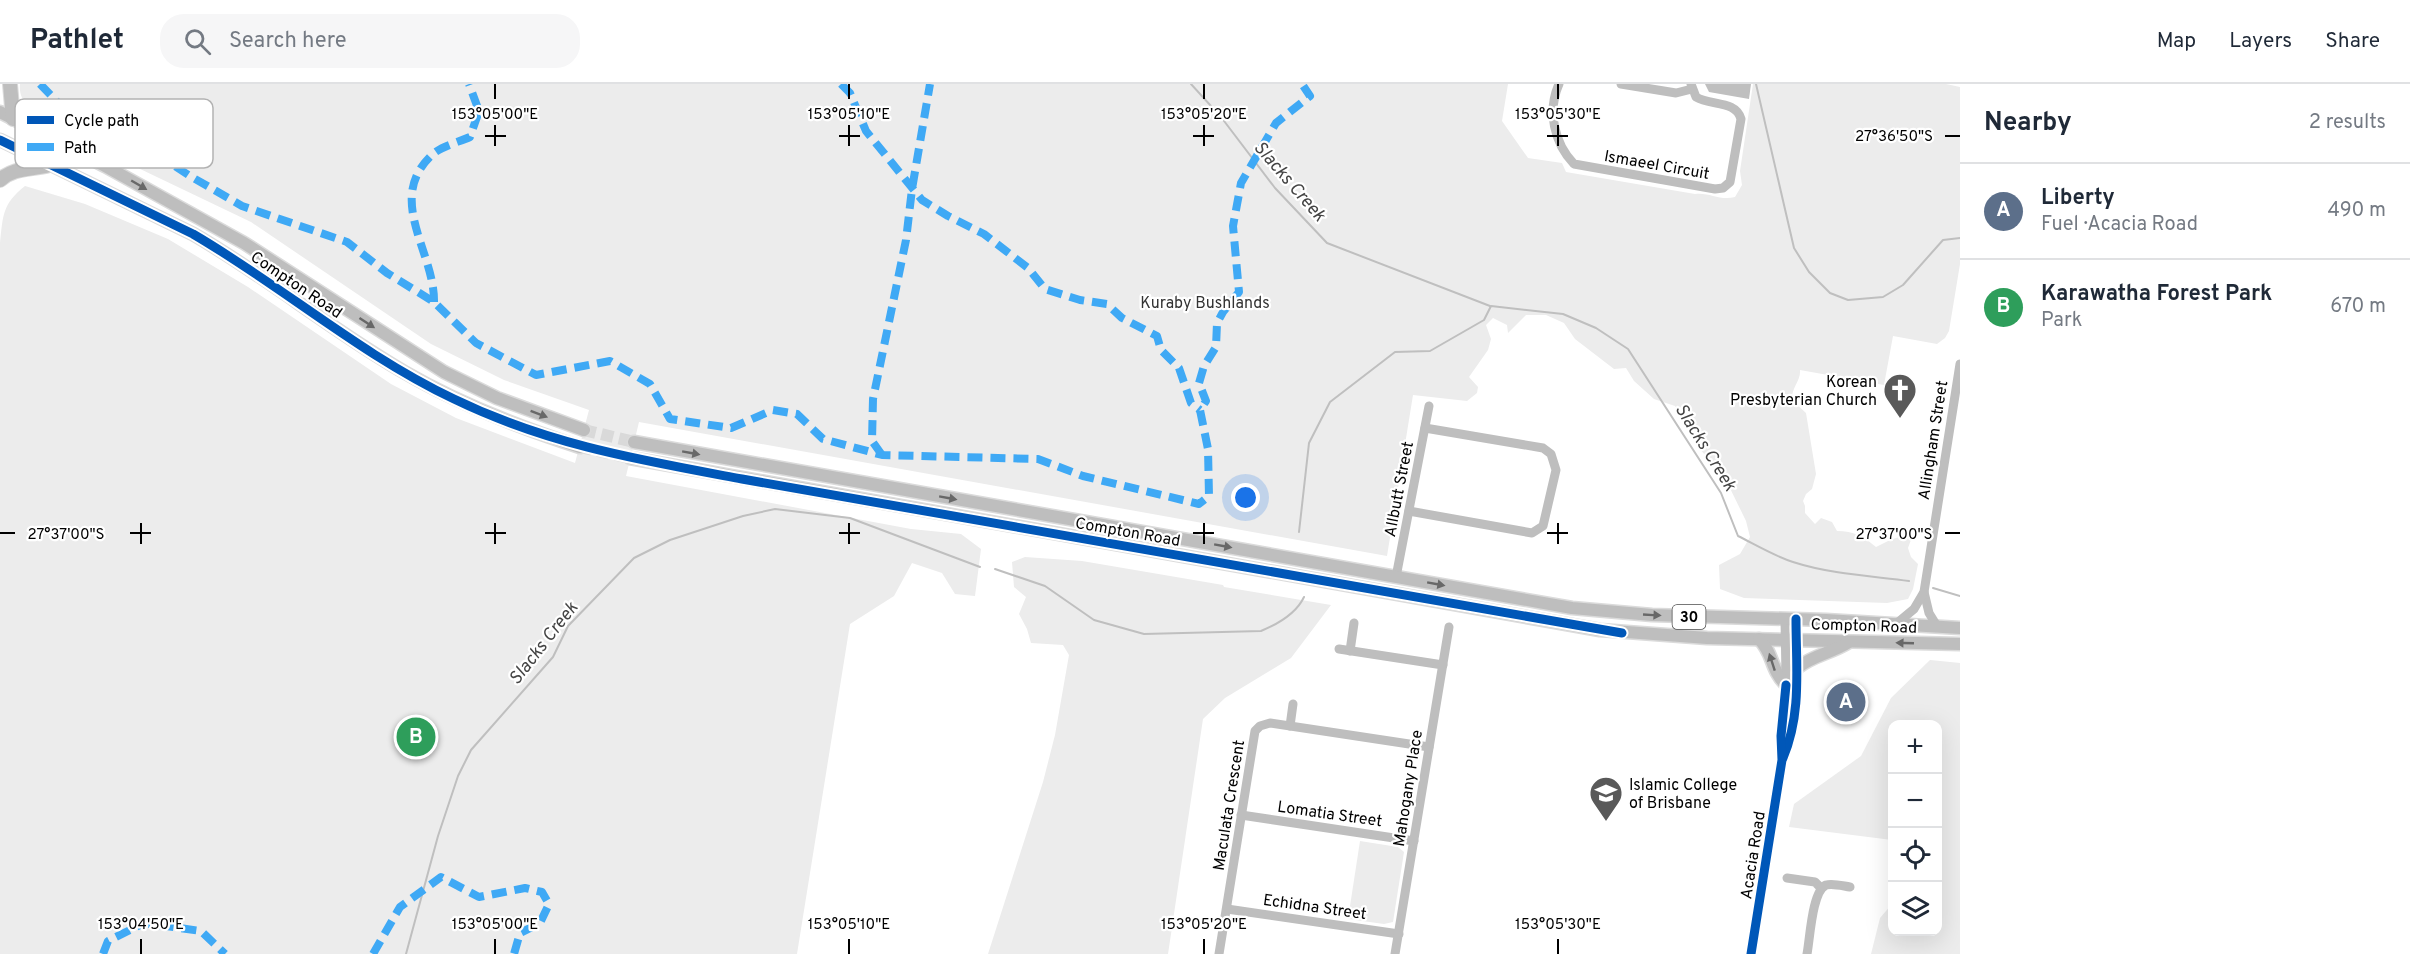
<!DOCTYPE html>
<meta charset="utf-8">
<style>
body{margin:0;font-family:Overpass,sans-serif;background:#f6f6f7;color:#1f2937}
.controls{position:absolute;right:18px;bottom:18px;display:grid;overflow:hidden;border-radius:12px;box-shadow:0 6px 24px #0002}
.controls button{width:54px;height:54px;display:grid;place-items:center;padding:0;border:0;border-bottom:2px solid #e0e1e3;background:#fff;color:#1f2937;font:30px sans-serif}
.you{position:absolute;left:1246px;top:414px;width:21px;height:21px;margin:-15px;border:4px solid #fff;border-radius:50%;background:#1a73e8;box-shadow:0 0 0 9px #1a73e833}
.badge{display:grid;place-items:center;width:39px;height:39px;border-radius:50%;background:#595959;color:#fff;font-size:20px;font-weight:700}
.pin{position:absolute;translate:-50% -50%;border:3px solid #fff;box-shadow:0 2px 6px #0006}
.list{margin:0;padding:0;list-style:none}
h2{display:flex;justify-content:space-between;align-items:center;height:78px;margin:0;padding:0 24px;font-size:26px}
h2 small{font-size:20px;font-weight:400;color:#747a83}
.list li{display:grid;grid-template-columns:39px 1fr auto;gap:18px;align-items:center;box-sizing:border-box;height:96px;padding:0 24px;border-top:2px solid #e0e1e3}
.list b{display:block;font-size:22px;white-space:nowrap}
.list p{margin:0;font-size:20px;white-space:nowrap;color:#747a83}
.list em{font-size:20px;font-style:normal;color:#747a83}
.icon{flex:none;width:33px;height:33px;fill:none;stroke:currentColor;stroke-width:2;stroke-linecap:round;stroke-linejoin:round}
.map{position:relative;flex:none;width:1960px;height:870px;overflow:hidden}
header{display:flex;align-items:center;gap:36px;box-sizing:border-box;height:84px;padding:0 30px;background:#fff;border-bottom:2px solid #e0e1e3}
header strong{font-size:28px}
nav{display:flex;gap:33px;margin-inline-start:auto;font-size:21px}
.search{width:420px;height:54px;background:#f6f6f7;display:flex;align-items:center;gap:15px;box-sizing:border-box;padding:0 21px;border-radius:24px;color:#747a83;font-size:22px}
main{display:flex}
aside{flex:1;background:#fff}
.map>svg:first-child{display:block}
.green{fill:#ececec}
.water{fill:#bfbfbf}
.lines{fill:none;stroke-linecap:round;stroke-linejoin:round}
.stream{stroke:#bfbfbf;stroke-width:2}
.major-tunnel{stroke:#d9d9d9;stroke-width:12;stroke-dasharray:12 6;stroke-linecap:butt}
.major-casing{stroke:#dbdbdb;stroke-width:15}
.highway-casing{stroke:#dbdbdb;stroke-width:16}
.minor{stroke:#bebebe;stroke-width:9}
.major{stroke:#bebebe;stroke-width:12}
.highway{stroke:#bebebe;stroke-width:14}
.quiet{stroke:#3fa9f5;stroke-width:8;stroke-dasharray:15 8;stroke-linecap:butt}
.cycleway-casing{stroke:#fff;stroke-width:13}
.cycleway{stroke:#0057b8;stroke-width:9}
.oneway{fill:#686868}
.ticks{fill:none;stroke:#000;stroke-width:2}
.labels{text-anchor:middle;stroke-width:4.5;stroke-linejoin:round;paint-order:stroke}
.shield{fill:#fff;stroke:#4c4c4c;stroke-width:1.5}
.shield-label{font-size:15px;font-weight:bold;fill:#000}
.street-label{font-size:16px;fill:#000;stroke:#fff}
.park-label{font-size:16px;fill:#333;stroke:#fff}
.poi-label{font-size:16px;fill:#000;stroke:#fff;text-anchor:end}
.water-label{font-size:18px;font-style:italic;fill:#444;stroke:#fff}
.key{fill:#fff;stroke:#b2b2b2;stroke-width:1.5}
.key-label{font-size:16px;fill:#000}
.ticks-label{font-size:15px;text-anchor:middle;fill:#000;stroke:#fff;stroke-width:4.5;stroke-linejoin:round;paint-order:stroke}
</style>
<header>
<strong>Pathlet</strong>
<div class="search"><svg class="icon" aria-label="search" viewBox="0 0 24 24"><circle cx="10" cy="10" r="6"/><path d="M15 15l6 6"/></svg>Search here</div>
<nav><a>Map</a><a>Layers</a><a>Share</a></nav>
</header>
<main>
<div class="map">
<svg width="1960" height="870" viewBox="0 0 1960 870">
<rect width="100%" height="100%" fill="#fff"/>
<g class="green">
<path d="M 20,0 L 1508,0 L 1502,37 L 1528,74 L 1562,79 L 1566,88 L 1695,110 C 1709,108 1720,117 1735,113 L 1742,101 L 1740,87 L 1753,0 L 1946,0 L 1960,3 L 1960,180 L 1949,247 L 1945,254 L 1937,260 L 1893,252 L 1884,301 L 1800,286 C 1801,297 1791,304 1792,316 L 1806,329 L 1816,390 L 1812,405 L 1806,410 L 1803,417 L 1805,422 L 1805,429 L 1815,440 L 1821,434 L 1832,438 L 1837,447 C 1854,447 1863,452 1876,463 L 1890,456 L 1902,452 L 1904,445 L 1912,444 L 1912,453 L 1908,464 L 1911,473 L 1918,480 L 1913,505 L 1908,515 L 1887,519 L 1744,514 L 1720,505 L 1719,481 L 1740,470 L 1750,453 L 1746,437 L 1724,392 L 1697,362 L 1690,345 L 1675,322 L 1654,315 L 1634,297 L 1626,284 L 1614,285 L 1575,255 L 1564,239 L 1546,231 L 1526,231 L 1508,249 L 1507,241 L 1493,234 L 1486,241 L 1491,255 L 1488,266 L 1469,293 L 1478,303 L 1477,309 L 1467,317 L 1413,311 L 1387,472 L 639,338 L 626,392 L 911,445 L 961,450 L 981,465 L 975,512 L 955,510 L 942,489 L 912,479 L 894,512 L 850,540 L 797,870 L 0,870 L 0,159 C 3,132 2,120 25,102 L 85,120 L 168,155 L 248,203 L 391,300 L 456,334 L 575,379 L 589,326 L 504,296 L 431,260 L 251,138 L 44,39 C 32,28 18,17 20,0 Z"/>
<path d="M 1025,473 L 1082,477 L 1223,501 L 1224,503 L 1331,521 L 1291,574 L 1225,614 L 1203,635 L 1168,870 L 988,870 L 1043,698 L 1055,651 L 1069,571 L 1063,561 L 1031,559 L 1027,545 L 1019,530 L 1026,513 L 1014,503 L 1012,478 Z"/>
<path d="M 1930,576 L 1960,579 L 1960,870 L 1871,870 L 1880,834 L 1892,820 L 1892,848 L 1938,848 L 1938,640 L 1892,640 L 1892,756 L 1789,743 L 1794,720 L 1861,672 L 1891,614 Z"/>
<path d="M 1360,757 L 1398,763 L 1404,768 L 1393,838 L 1384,840 L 1348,835 Z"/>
</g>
<path class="water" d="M 1705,0 L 1751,0 L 1749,15 L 1709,8 Z"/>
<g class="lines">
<g class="stream">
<path d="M 1191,0 L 1221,33 L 1275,104 L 1327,159 L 1490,222"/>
<path d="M 1756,0 L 1794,164 L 1809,188 L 1830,209 L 1848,216 L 1883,213 L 1903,201 L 1943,156 L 1960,154"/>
<path d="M 1299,448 L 1309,359 L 1330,318 L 1395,268 L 1430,267 L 1484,236 L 1491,222 L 1563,230 L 1596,244 L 1628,265 L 1721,409 L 1738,452 C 1756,461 1774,472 1793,478 C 1830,490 1871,492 1909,497"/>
<path d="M 995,485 L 1045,502 L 1094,536 L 1144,550 L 1261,547 C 1278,540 1296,530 1304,513"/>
<path d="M 1933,504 L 1960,512"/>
<path d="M 406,870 L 438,752 L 458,692 L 471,666 L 553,573 L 568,542 L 634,474 L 670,456 L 743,432 L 775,425 L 850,434 L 980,483"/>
</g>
<g class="major-tunnel">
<path d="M 584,346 L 634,358"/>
<path d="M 580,363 L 630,374"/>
</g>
<defs>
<g id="major">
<path d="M 0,28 L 105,82 L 244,159 L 444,288 L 497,314 L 584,346"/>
<path d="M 0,56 L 193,150 C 266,192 331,246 404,288 C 459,320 518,343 580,363"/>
<path d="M 634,358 L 1572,524 L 1652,531 L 1826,536 L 1960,544"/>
<path d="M 630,374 L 1600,546 L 1707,554 L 1960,560"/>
<path d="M 1759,555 C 1774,570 1770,585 1786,601"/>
<path d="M 1797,584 C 1813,571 1832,569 1849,558"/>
</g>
<g id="highway">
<path d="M 10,0 L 13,35"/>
<path d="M 0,96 C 14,83 32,86 49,81"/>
</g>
</defs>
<use href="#major" class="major-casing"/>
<use href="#highway" class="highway-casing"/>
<g class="minor">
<path d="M 1559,0 C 1547,27 1554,59 1574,80 L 1715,105 L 1723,104 L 1730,98 L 1741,35 C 1736,16 1710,22 1696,13 L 1691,0"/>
<path d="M 1621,0 L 1676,9 L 1692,5"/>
<path d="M 1409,427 L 1532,449 L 1543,442 L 1556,386 L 1551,370 L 1543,364 L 1425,344"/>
<path d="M 1396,493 L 1429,322"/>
<path d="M 1924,508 L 1929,529 L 1937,542"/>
<path d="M 1896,540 L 1914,525 L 1924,508 L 1960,280"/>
<path d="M 1339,565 L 1443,581"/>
<path d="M 1350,567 L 1354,539"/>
<path d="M 1290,642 L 1293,620"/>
<path d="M 1783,674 C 1802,629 1796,583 1796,535"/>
<path d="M 1241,731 L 1414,757"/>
<path d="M 1787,794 L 1815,798 L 1821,804"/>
<path d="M 1227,825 L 1399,850"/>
<path d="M 1219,870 L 1255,647 L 1260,642 L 1270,639 L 1429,663"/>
<path d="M 1395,870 L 1449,543"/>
<path d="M 1751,870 L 1782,676 L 1781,652 L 1786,592 L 1785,535"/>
<path d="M 1807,870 C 1810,855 1812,807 1826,801 C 1833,799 1843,802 1850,803"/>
</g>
<use href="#major" class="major"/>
<use href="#highway" class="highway"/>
<g class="quiet">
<path d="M 40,0 L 63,24 L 103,46 L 132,54 L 190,92 L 242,122 L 347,158 L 387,189 L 434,218 L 476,259 L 536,291 L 610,277 L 650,300 L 670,335 L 731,344 L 773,326 L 797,330 L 823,355 L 882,371 L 1038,375 L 1083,392 L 1199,420 L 1209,412 L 1208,365 L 1200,326 L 1206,317 L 1199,299 L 1204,282 L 1216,263 L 1217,239 L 1223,228 L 1239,208 L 1233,142 L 1241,99 L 1276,39 L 1310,12 L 1302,0"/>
<path d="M 841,0 L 850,9 L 866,47 L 922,116 L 948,132 L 984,150 L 1028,184 L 1045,205 L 1080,216 L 1107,220 L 1122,234 L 1157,252 L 1161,266 L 1179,284 L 1191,319 L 1200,326"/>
<path d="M 434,218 C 435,168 384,114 433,70 C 442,62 459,58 470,53 L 479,27 L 469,0"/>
<path d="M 882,371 L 872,357 L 873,315 L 906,156 L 912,105 L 930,0"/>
<path d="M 103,870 L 108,857 L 144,839 L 201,847 L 225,870"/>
<path d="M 373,870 L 400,823 L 441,793 L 479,813 L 525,804 L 542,808 L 549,820 L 540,839 L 520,849 L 514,870"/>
</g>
<defs>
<g id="cycleway">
<path d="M 0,56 L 193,150 C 282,202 361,271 454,315 C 549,361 640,376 742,395 L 1622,549"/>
<path d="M 1783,674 C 1802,629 1796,583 1796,535"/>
<path d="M 1751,870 L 1782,676 L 1781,652 L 1786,601"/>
</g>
</defs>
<use href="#cycleway" class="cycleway-casing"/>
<use href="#cycleway" class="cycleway"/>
</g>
<defs><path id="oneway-solid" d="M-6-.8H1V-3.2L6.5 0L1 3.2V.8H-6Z" transform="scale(1.5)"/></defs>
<g class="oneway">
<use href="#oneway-solid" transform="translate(139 101) rotate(30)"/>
<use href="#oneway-solid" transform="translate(367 239) rotate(33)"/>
<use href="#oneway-solid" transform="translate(539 330) rotate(21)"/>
<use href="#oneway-solid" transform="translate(691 369) rotate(10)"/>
<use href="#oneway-solid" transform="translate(948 414) rotate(10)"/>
<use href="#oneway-solid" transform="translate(1223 462) rotate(10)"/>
<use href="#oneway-solid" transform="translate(1436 500) rotate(10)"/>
<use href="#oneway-solid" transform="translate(1652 531) rotate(3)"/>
<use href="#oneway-solid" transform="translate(1905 559) rotate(-178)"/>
<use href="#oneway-solid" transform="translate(1772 578) rotate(-108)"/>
</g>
<path class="ticks" d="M 495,0 L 495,15M 849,0 L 849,15M 1204,0 L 1204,15M 1558,0 L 1558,15M 495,41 L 495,62M 849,41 L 849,62M 1204,41 L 1204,62M 1558,41 L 1558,62M 485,52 L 506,52M 839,52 L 860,52M 1193,52 L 1214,52M 1547,52 L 1568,52M 1945,52 L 1960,52M 141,439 L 141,460M 495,439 L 495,460M 849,439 L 849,460M 1204,439 L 1204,460M 1558,439 L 1558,460M 0,449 L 15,449M 130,449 L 151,449M 485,449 L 506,449M 839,449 L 860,449M 1193,449 L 1214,449M 1547,449 L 1568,449M 1945,449 L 1960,449M 141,855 L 141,870M 495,855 L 495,870M 849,855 L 849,870M 1204,855 L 1204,870M 1558,855 L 1558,870"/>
<defs>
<symbol id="church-pin" viewBox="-11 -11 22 30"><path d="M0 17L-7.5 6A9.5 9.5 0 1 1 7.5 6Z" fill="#595959" stroke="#fff"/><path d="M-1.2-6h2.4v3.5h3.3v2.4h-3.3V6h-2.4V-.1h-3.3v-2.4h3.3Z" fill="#fff"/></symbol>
<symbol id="school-pin" viewBox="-11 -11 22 30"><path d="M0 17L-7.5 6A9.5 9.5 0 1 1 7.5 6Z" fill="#595959" stroke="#fff"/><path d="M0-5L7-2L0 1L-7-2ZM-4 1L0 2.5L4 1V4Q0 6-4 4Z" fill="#fff"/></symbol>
</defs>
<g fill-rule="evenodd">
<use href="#church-pin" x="1881" y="287" width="38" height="52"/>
<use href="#school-pin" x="1587" y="690" width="38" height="52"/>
</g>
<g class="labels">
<rect class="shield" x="1672.5" y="521" width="33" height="24" rx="4.5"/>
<g class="shield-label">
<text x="1689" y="538">30</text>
</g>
<g class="street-label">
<text transform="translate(1657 80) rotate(10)" y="6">Ismaeel Circuit</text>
<text transform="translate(297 200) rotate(34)" y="6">Compton Road</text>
<text transform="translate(1932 356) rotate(-81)" y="6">Allingham Street</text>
<text transform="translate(1398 405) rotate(-79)" y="6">Allbutt Street</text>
<text transform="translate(1128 447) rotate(10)" y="6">Compton Road</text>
<text transform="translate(1864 541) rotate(2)" y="6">Compton Road</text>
<text transform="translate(1407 704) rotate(-81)" y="6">Mahogany Place</text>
<text transform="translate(1228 721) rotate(-81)" y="6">Maculata Crescent</text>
<text transform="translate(1330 729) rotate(8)" y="6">Lomatia Street</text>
<text transform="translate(1752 771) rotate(-81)" y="6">Acacia Road</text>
<text transform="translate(1315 822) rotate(8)" y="6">Echidna Street</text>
</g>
<g class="park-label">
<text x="1205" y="224">Kuraby Bushlands</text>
</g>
<g class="poi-label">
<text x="1877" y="303">Korean<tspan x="1877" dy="18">Presbyterian Church</tspan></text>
<text x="1629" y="706" text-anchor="start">Islamic College<tspan x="1629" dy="18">of Brisbane</tspan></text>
</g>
<g class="water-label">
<text transform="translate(1290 97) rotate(49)" y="6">Slacks Creek</text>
<text transform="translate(1706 363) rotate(58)" y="6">Slacks Creek</text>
<text transform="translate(543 559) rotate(-52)" y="6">Slacks Creek</text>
</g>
</g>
<rect x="15" y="15" width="198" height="69" rx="9" class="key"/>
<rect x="27" y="32" width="27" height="8" fill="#0057b8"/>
<rect x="27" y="59" width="27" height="8" fill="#3fa9f5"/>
<g class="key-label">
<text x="64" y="42">Cycle path</text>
<text x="64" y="69">Path</text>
</g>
<g class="ticks-label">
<text x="495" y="35">153°05'00"E</text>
<text x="849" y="35">153°05'10"E</text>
<text x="1204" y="35">153°05'20"E</text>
<text x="1558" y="35">153°05'30"E</text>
<text x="1894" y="57">27°36'50"S</text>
<text x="66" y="455">27°37'00"S</text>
<text x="1894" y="455">27°37'00"S</text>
<text x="141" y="845">153°04'50"E</text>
<text x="495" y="845">153°05'00"E</text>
<text x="849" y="845">153°05'10"E</text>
<text x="1204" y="845">153°05'20"E</text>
<text x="1558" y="845">153°05'30"E</text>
</g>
</svg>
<div class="controls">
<button>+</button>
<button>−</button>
<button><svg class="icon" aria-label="locate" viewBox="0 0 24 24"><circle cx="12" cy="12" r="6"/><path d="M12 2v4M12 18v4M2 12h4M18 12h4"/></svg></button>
<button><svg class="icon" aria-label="layers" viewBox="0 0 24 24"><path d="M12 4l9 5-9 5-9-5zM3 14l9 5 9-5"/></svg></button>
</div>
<div class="you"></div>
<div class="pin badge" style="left:1846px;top:618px;background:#5c6f8a">A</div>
<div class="pin badge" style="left:416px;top:653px;background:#2e9e5b">B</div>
</div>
<aside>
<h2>Nearby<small>2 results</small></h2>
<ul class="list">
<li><span class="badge" style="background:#5c6f8a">A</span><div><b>Liberty</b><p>Fuel · Acacia Road</p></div><em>490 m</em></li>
<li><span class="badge" style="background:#2e9e5b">B</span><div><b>Karawatha Forest Park</b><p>Park</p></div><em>670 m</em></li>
</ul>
</aside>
</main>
